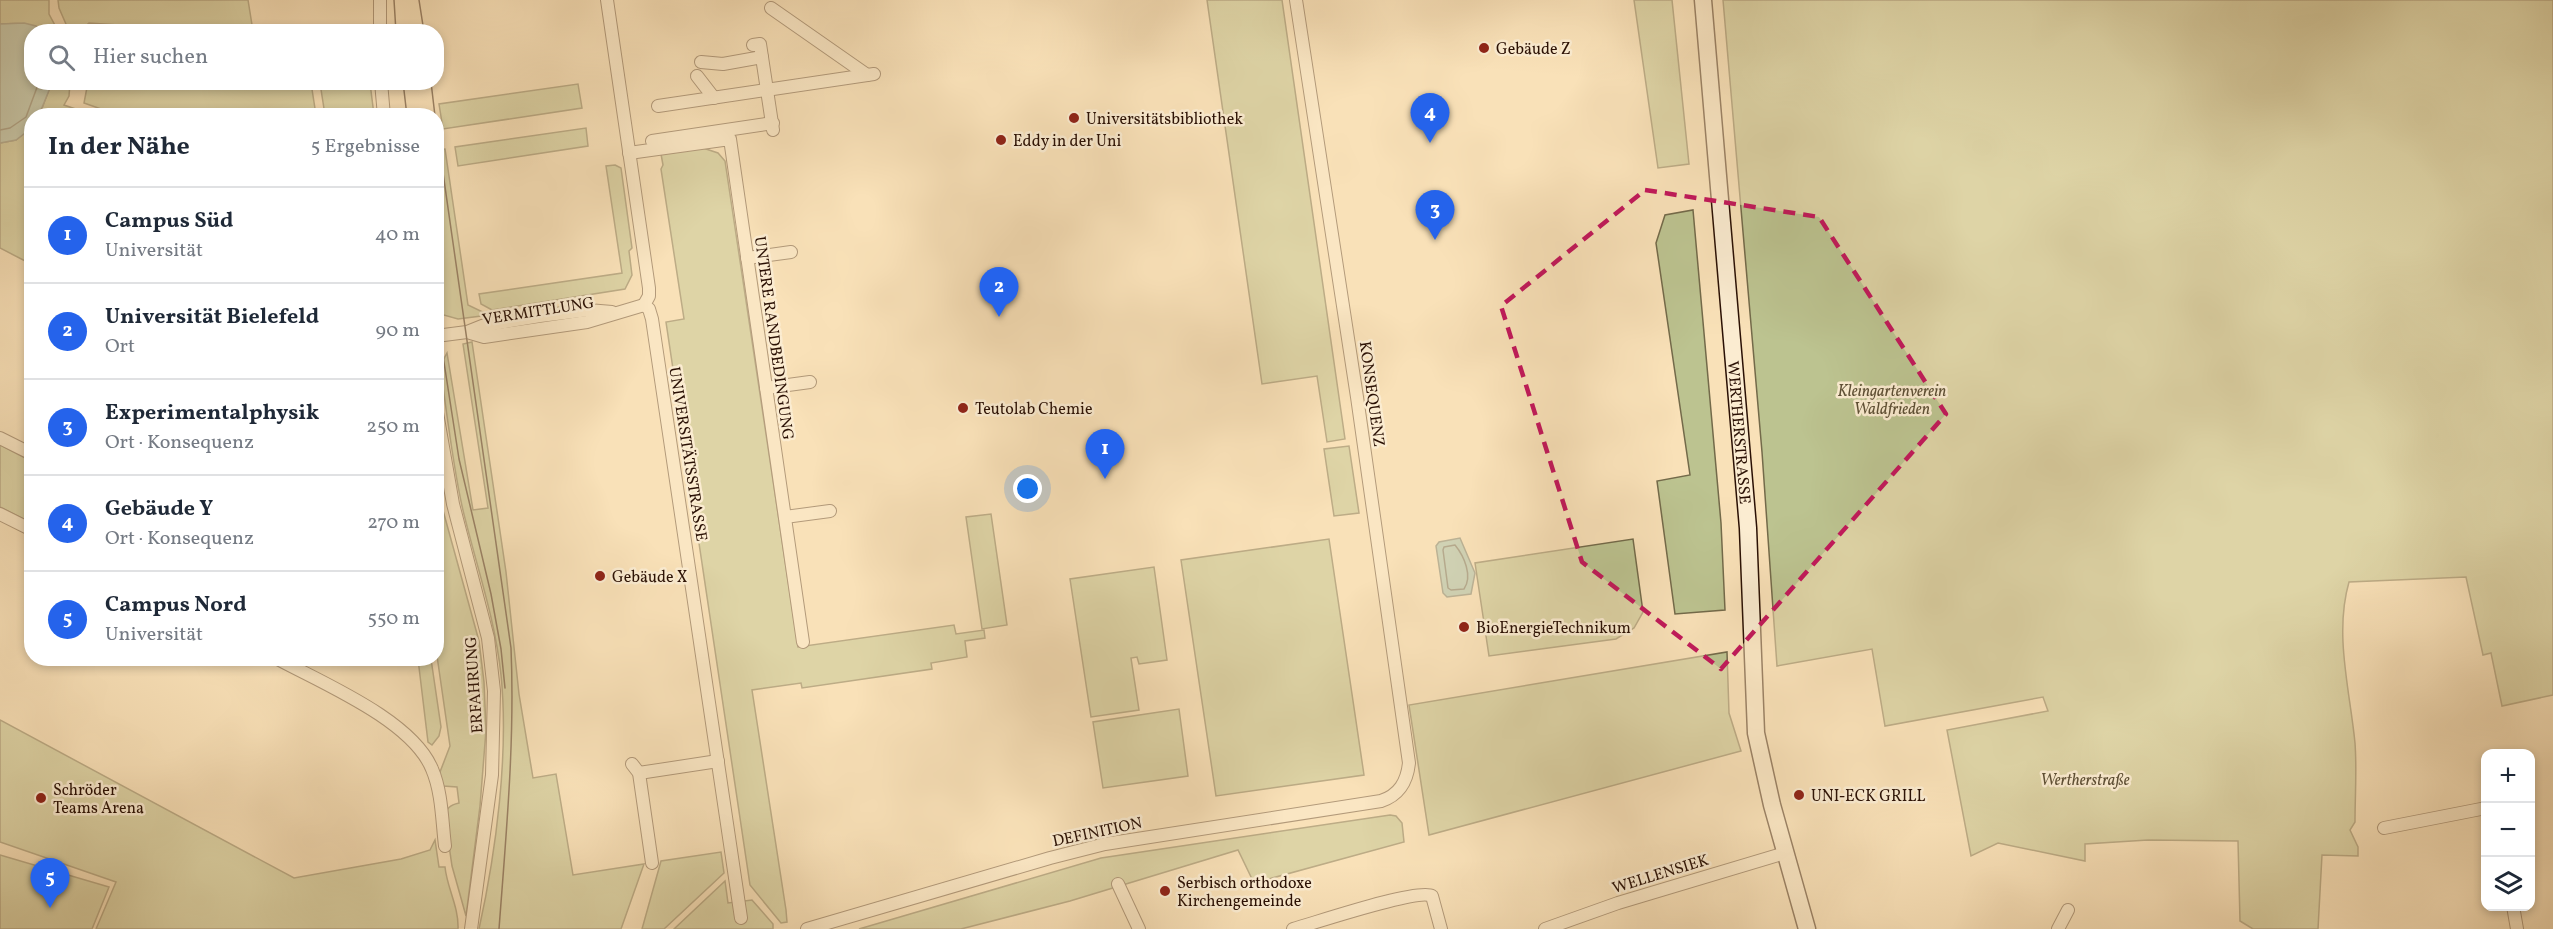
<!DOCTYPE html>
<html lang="de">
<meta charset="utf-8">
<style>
body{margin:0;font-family:Vollkorn,serif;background:#f2f2f3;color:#1f2937}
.controls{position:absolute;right:18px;bottom:18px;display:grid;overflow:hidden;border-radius:12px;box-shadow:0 3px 9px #0003}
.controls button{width:54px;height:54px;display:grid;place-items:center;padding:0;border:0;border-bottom:2px solid #e0e1e3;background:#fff;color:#1f2937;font:30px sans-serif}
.you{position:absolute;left:1028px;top:489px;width:21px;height:21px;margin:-15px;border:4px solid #fff;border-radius:50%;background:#1a73e8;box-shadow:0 0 0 9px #1a73e833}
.badge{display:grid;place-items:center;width:39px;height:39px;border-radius:50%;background:#2563eb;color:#fff;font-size:20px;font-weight:700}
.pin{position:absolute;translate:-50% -50px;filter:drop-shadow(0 2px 3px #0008)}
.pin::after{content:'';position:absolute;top:32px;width:21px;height:18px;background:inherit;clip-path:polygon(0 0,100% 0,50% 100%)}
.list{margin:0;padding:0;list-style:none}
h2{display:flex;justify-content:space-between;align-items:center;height:78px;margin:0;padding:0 24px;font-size:26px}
h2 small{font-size:20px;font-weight:400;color:#747a83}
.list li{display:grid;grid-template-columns:39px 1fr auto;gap:18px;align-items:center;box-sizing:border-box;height:96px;padding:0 24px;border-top:2px solid #e0e1e3}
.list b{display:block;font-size:22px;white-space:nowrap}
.list p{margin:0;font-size:20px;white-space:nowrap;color:#747a83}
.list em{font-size:20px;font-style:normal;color:#747a83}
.icon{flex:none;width:33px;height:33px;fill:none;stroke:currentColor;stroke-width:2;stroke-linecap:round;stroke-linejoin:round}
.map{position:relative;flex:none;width:2553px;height:929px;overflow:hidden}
.search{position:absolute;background:#fff;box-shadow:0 3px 9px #0003;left:24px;top:24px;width:420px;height:66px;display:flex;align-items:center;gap:15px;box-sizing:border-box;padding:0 21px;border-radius:24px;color:#747a83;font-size:22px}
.panel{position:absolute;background:#fff;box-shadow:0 3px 9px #0003;left:24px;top:108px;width:420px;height:558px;border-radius:24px}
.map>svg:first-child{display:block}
.green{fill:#bcc390;stroke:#736a4a;stroke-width:1.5}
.water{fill:#9ebeaf;stroke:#70786b;stroke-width:1.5}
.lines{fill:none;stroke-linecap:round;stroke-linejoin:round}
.shore{stroke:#64675a;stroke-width:1.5}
.street-casing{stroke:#5e4431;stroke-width:14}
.secondary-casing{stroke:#2a1004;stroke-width:19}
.street{stroke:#fbecd1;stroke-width:12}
.secondary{stroke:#fbecd1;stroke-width:16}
.tram{stroke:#2a1004;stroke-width:1.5}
.marked{fill:none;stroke:#c2185b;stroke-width:4.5;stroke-dasharray:12 8;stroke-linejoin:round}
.poi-dot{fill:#8f2418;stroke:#fbecd1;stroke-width:2}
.labels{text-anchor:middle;stroke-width:5;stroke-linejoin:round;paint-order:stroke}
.poi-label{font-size:16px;fill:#2a1004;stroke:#fbecd1;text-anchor:start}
.street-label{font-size:16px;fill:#2a1004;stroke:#fbecd1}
.park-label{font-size:16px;font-style:italic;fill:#5d4f35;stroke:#fbecd1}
</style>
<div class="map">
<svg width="2553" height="929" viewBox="0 0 2553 929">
<rect width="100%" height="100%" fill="#f9e1b8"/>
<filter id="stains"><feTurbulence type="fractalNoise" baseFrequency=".00333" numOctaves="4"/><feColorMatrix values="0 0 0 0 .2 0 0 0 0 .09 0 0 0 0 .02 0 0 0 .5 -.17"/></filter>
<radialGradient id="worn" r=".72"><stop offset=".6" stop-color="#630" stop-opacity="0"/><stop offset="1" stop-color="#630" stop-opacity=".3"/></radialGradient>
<g class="green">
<path d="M 0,0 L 49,0 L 49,14 L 58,31 L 42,31 C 30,22 15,23 0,24 Z"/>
<path d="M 58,0 L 248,0 L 253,31 L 121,31 L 118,25 L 89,23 L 80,31 L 69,31 L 59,8 Z"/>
<path d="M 1207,0 L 1282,0 L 1345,439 L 1327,442 L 1317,376 L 1262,384 Z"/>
<path d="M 1634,0 L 1672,0 L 1689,164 L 1658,168 Z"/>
<path d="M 1723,0 L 2553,0 L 2553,695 L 2502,706 L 2491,653 L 2483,655 L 2466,577 L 2349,582 C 2334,634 2350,691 2355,743 C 2357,769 2355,796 2355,822 L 2350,830 L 2358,847 L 2358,856 L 2322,855 L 2318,929 L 2253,929 L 2240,921 L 2238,841 L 2148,840 L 2085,844 L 2085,861 L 1998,843 L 1971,856 L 1947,730 L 2048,711 L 2043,697 L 1885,726 L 1872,649 L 1777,666 L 1762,452 Z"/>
<path d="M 52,82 L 70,83 L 69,96 L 64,105 L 93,115 L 39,116 Z"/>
<path d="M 88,82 L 311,83 L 316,115 L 118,115 L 84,103 Z"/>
<path d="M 320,83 L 370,83 L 374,115 L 325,115 Z"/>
<path d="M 578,84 L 582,108 L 443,129 L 439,104 Z"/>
<path d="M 31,127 L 31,264 L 0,248 L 0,143 L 16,140 Z"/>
<path d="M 586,128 L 588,146 L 458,166 L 455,147 Z"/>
<path d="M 700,147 L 718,153 L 725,161 L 798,647 L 954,625 L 956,634 L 984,630 L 985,638 L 965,641 L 967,657 L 931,663 L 932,669 L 802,688 L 801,683 L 752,690 L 786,910 L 787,922 L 781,923 L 750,885 L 666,322 L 684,319 L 661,169 L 663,165 L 661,154 Z"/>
<path d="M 445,149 L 468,305 L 489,315 L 458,319 L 440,314 L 436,301 L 436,150 Z"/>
<path d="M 615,165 L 621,168 L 632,248 L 629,251 L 632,275 L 625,289 L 492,310 L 481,304 L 479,294 L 622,273 L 606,166 Z"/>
<path d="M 1693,210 L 1721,523 L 1725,610 L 1675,614 L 1657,481 L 1690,475 L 1656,243 L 1665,215 Z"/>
<path d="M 472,342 L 506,572 L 519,694 L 533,778 L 556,774 L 573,875 L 644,864 L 621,929 L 479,929 C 496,852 509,754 501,675 C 495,617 475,562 462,506 C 452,460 447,413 440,366 L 447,353 L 473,510 L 488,508 L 463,344 Z"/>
<path d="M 0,445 L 31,461 L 31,523 L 0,507 Z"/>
<path d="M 1349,446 L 1359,513 L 1334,516 L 1324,449 Z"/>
<path d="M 436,485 L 479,641 L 484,682 L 486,730 L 480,806 L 466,916 L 452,866 L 445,818 C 446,808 450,805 459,803 L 457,787 L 443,786 L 439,780 L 440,772 L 450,746 L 436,649 Z"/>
<path d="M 991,514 L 1007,625 L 982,629 L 966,517 Z"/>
<path d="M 1329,539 L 1364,775 L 1216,796 L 1181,560 Z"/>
<path d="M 1633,539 L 1643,612 L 1634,628 L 1616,639 L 1489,656 L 1475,563 Z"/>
<path d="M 1154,567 L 1167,660 L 1139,664 L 1137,657 L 1131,658 L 1139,710 L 1091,717 L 1070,579 Z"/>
<path d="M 1727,652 L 1729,713 L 1741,751 L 1429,835 L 1409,705 Z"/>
<path d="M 418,659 L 431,659 L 441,727 L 439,736 L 432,745 L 428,742 Z"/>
<path d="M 1179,709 L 1188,776 L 1103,788 L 1093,722 Z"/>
<path d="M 0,720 L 294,878 L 401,859 L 430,850 L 435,840 L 439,867 L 445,867 C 447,888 459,907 458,929 L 96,929 L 116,882 L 0,842 Z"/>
<path d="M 1390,815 L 1396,816 L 1402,823 L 1404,842 L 1254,883 L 1238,850 L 1070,901 L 961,929 L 859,929 L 1101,858 Z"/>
<path d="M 721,852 L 724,873 L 664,929 L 642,929 L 661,861 Z"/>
<path d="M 0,855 L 109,887 L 92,929 L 0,929 Z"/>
<path d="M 725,881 L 728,903 L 752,900 L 773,924 L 773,929 L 674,929 Z"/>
</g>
<g class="water">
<path d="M 24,23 L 36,26 L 42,31 L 32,32 L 32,82 L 52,83 L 39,115 L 32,116 L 29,130 L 16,140 L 0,143 L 0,24 Z"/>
<path d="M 1460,538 L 1475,573 L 1471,594 L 1447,597 L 1443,593 L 1436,546 L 1439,542 Z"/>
</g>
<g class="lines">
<g class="shore">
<path d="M 0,130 L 10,128 L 26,117 L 39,82"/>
<path d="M 1455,545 C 1464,556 1473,576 1464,589 L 1451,590 L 1448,588 L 1443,550 L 1444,547 Z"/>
</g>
<defs>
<g id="street">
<path d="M 380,0 L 380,32"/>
<path d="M 607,0 L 649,288 L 649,296 L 644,305"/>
<path d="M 771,8 L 867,75"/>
<path d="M 753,45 L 760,44 L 773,130"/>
<path d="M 701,62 L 723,64 L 762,57"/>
<path d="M 697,76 L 714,98"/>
<path d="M 381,82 L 384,116"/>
<path d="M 658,106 L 874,74"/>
<path d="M 652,141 L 773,123"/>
<path d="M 629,153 L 730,139 L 803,642"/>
<path d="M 747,258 L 791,252"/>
<path d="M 644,305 L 649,309 L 652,319 L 741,918"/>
<path d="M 467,332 L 484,337 L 587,322 L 644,305"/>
<path d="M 436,336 L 467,332 L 482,326 L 540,316 L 588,310 L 612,312"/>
<path d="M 766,388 L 810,382"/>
<path d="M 436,407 L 453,504 L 488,638 L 494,691 L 492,775 L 471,929"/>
<path d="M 0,438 L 32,454"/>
<path d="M 0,514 L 32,530"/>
<path d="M 785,517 L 830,511"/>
<path d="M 276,658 C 322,683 412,720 432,769 C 442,792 442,821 445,846"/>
<path d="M 632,764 L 639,773 L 652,863"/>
<path d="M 639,773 L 718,761"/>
<path d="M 2384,828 L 2486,808"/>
<path d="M 1118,884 L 1139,929"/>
<path d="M 2513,906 L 2517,929"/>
<path d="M 807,929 L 1050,858 L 1105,844 L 1381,801 C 1399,795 1407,782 1409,763 L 1357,397 L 1296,0"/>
<path d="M 1293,929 C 1315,923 1418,888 1432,896 L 1441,929"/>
<path d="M 1545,929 L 1618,903 L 1785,853"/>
<path d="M 2058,929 L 2068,910"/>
</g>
<g id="secondary">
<path id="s1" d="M 1703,0 L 1748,528 L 1756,733 L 1772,805 L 1807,929"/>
</g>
</defs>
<use href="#street" class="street-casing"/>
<use href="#secondary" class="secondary-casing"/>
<use href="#street" class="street"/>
<use href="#secondary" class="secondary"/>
<g class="tram">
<path d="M 394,0 L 396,32"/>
<path d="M 419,0 L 424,32"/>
<path d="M 403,82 L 407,116"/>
<path d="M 431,82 L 435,116"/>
<path d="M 436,124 L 511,648 C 515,742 506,835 499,929"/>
<path d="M 436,311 L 459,459 L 491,594 L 501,649 L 505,688"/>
</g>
</g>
<path d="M0 0H2553V929H0ZM 1645,190 L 1819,217 L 1946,414 L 1721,669 L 1582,562 L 1501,306 Z" fill="#f9e1b8" fill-opacity=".55" fill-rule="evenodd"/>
<path class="marked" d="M 1645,190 L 1819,217 L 1946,414 L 1721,669 L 1582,562 L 1501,306 Z"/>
<g class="poi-dot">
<circle cx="1484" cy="48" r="6"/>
<circle cx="1074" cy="118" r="6"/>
<circle cx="1001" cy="140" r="6"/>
<circle cx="963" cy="408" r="6"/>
<circle cx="600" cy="576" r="6"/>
<circle cx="1464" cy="627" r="6"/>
<circle cx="1799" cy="795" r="6"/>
<circle cx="41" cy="798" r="6"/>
<circle cx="1165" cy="891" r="6"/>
</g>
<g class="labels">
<g class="poi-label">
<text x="1496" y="54">Gebäude Z</text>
<text x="1086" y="124">Universitätsbibliothek</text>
<text x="1013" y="146">Eddy in der Uni</text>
<text x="975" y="414">Teutolab Chemie</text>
<text x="612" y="582">Gebäude X</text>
<text x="1476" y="633">BioEnergieTechnikum</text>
<text x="53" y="795">Schröder<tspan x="53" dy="18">Teams Arena</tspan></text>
<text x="1811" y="801">UNI-ECK GRILL</text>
<text x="1177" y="888">Serbisch orthodoxe<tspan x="1177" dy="18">Kirchengemeinde</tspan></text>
</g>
<g class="street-label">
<text transform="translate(538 310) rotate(-9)" y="6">VERMITTLUNG</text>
<text transform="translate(775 338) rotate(82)" y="6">UNTERE RANDBEDINGUNG</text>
<text transform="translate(1373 394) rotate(82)" y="6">KONSEQUENZ</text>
<text dy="6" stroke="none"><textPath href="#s1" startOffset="434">WERTHERSTRASSE</textPath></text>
<text transform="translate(689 454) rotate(81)" y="6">UNIVERSITÄTSSTRASSE</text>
<text transform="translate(473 685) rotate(-94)" y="6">ERFAHRUNG</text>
<text transform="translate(1097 831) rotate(-12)" y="6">DEFINITION</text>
<text transform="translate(1660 873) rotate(-17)" y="6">WELLENSIEK</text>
</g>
<g class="park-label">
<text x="1892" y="396">Kleingartenverein<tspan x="1892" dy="18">Waldfrieden</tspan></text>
<text x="2085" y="785">Wertherstraße</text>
</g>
</g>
<rect width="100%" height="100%" filter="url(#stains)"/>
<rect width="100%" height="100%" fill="url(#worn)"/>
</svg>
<div class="controls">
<button>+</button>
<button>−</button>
<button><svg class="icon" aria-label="layers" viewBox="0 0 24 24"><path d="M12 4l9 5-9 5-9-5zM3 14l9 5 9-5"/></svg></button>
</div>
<div class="you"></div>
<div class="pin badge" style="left:1105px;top:479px">1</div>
<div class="pin badge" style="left:999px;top:317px">2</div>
<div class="pin badge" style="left:1435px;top:240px">3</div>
<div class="pin badge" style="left:1430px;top:143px">4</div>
<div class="pin badge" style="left:50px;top:908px">5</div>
<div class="search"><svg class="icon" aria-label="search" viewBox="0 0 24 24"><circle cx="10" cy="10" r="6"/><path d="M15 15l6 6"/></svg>Hier suchen</div>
<section class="panel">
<h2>In der Nähe<small>5 Ergebnisse</small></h2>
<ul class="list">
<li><span class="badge">1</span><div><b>Campus Süd</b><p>Universität</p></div><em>40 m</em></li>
<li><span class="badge">2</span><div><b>Universität Bielefeld</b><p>Ort</p></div><em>90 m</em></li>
<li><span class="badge">3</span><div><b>Experimentalphysik</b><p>Ort · Konsequenz</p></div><em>250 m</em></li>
<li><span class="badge">4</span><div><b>Gebäude Y</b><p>Ort · Konsequenz</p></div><em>270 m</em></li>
<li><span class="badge">5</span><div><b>Campus Nord</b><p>Universität</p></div><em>550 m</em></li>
</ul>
</section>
</div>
